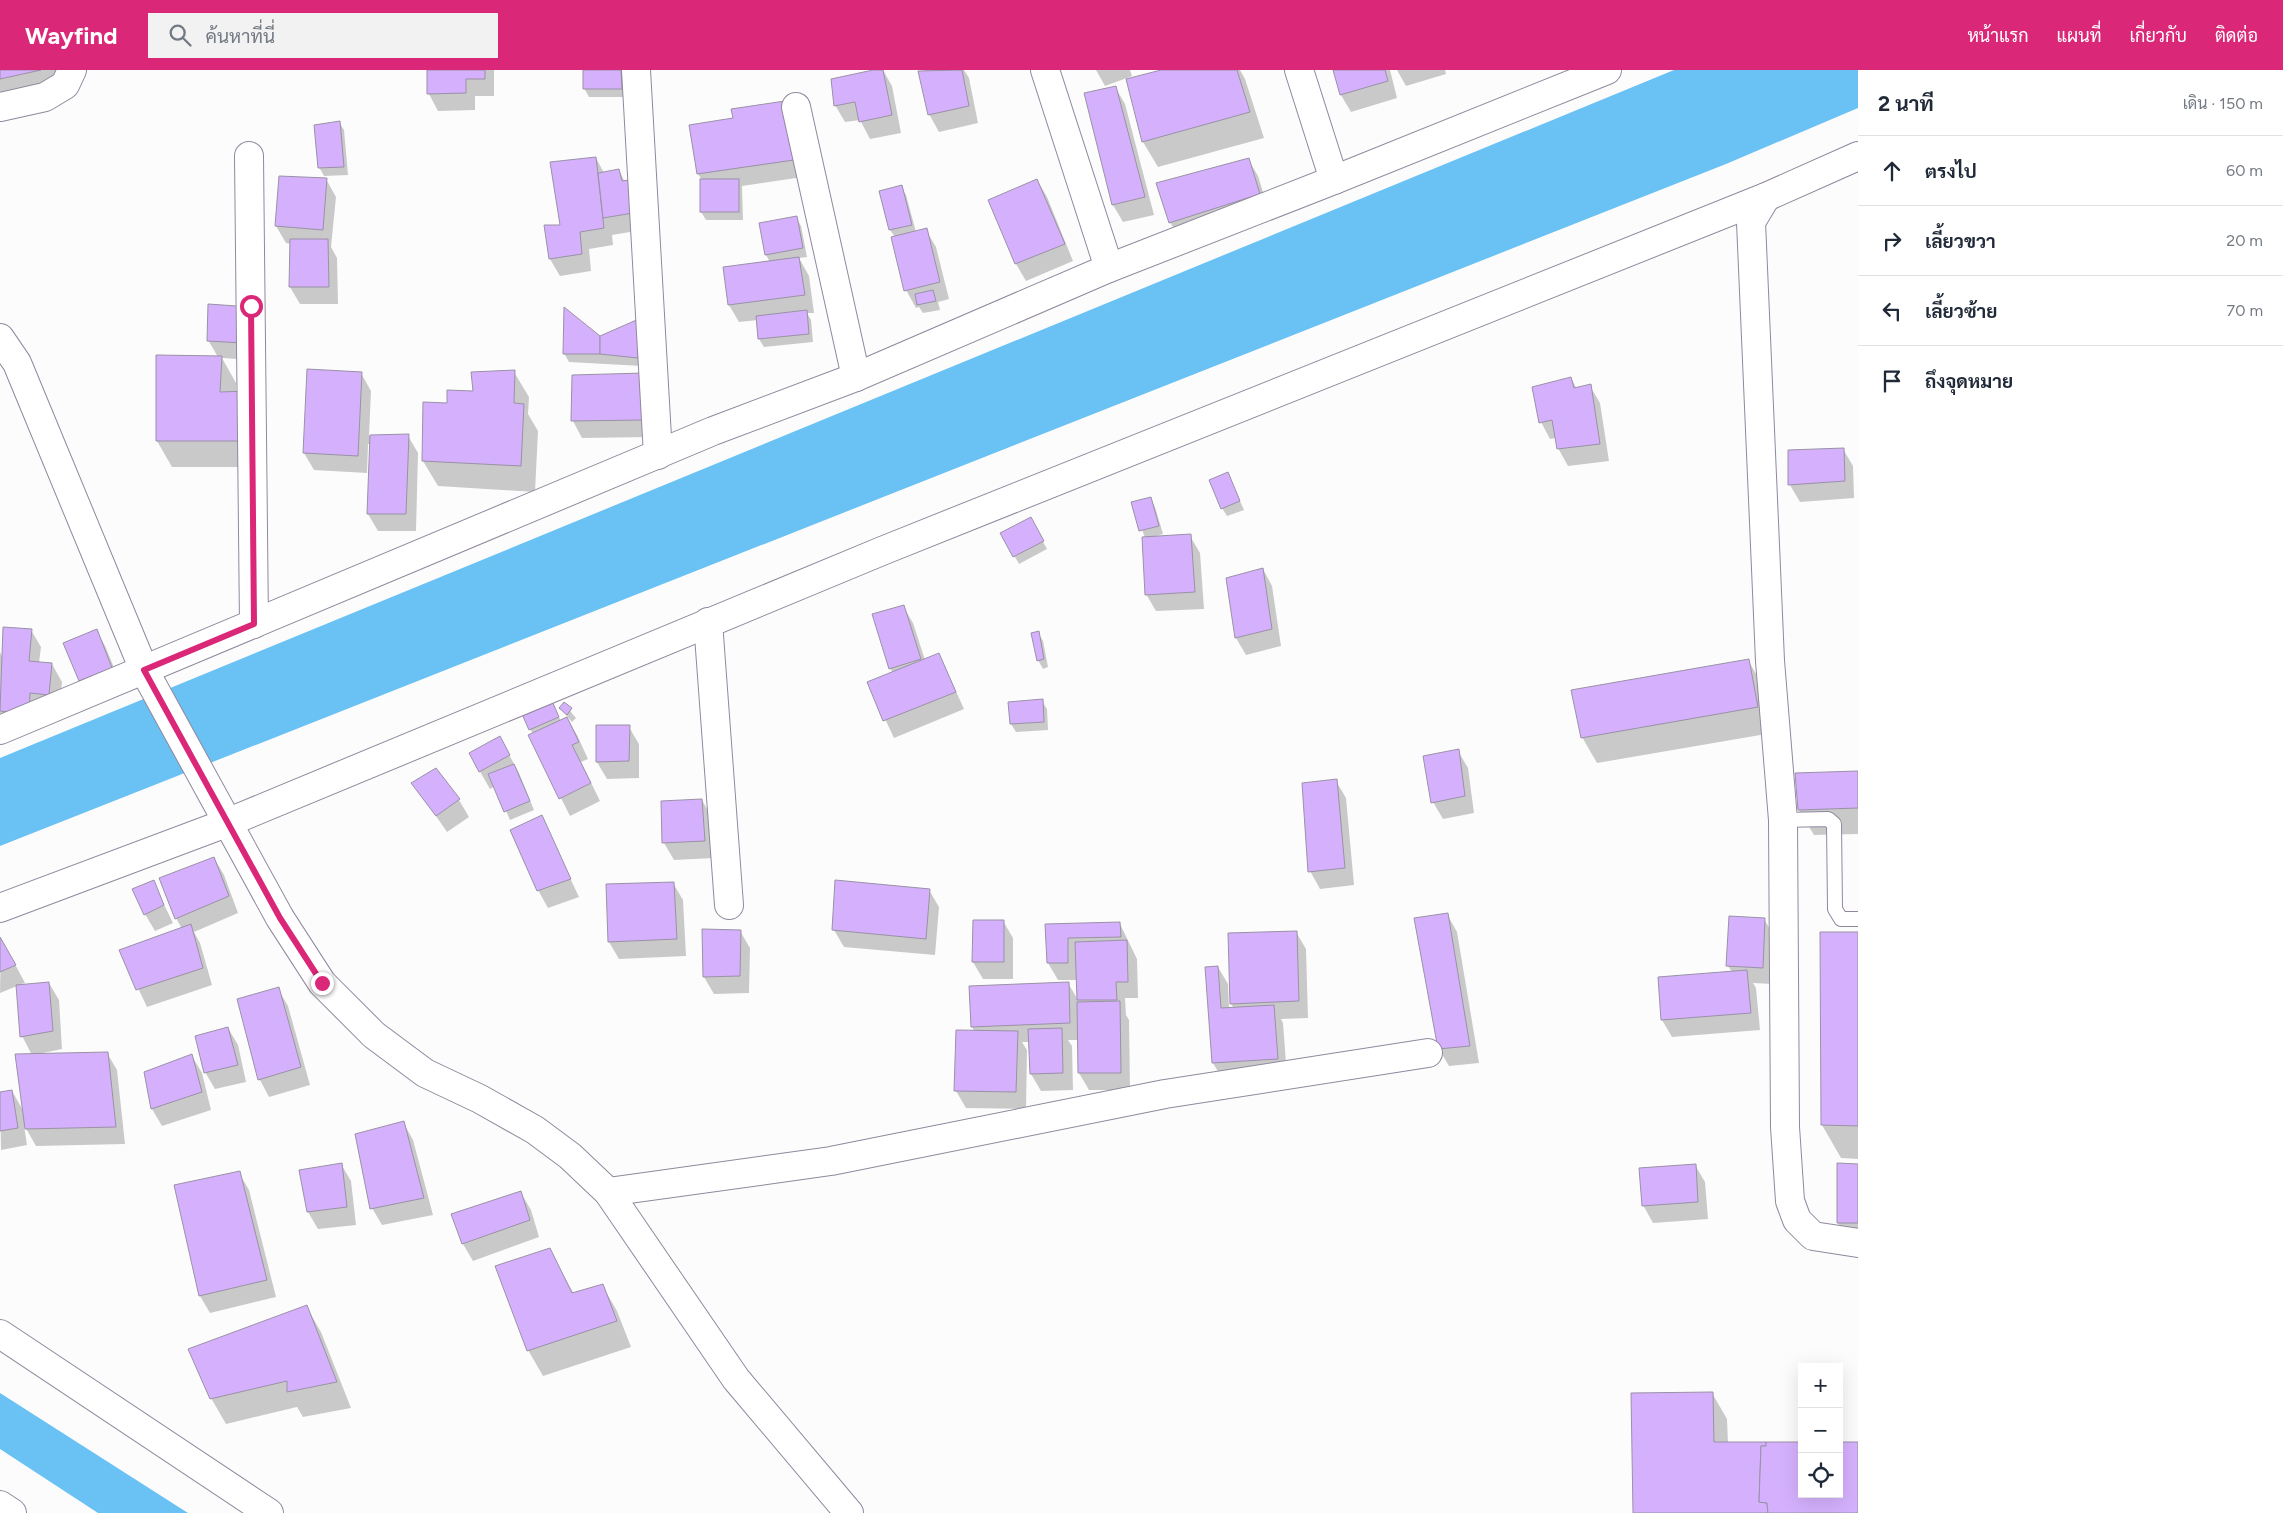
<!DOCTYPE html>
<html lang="th">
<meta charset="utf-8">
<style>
body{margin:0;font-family:Figtree,Sarabun,sans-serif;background:#f2f2f3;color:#1f2937}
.controls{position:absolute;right:15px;bottom:15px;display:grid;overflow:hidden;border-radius:0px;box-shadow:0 5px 20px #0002}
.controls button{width:45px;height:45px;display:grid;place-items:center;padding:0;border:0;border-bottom:1px solid #e0e1e3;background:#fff;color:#1f2937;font:25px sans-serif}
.stop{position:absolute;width:15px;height:15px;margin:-11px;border:4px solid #db2777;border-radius:50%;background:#fff}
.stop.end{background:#db2777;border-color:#fff;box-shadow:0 1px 5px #0008}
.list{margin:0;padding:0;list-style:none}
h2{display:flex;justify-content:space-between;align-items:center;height:65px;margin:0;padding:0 20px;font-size:21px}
h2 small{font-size:16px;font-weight:400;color:#747a83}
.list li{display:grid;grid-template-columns:32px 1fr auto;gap:15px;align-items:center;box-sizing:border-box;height:70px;padding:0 20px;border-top:1px solid #e0e1e3}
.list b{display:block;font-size:19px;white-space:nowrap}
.list em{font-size:16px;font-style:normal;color:#747a83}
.icon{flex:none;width:28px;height:28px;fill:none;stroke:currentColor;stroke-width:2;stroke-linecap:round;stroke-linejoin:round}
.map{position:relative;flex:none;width:1858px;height:1443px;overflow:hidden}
header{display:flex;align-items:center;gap:30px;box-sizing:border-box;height:70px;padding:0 25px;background:#db2777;color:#fff}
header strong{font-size:24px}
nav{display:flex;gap:28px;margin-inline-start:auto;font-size:18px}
.search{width:350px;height:45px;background:#f2f2f3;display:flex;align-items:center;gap:12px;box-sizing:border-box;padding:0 18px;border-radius:0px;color:#747a83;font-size:19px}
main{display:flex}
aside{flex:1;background:#fff}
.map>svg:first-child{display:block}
.water{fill:#6ac1f4}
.shadow{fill:#0003}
.building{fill:#d5b1fd;stroke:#9a91a6}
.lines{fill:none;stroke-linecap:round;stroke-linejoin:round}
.lane-casing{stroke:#91889d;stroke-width:16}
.street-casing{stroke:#91889d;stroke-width:30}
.lane{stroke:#fff;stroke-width:14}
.street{stroke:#fff;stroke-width:28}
.route{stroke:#db2777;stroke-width:6}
</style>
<header>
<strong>Wayfind</strong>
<div class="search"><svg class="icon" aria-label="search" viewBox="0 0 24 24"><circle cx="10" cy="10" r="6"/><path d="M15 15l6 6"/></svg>ค้นหาที่นี่</div>
<nav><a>หน้าแรก</a><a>แผนที่</a><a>เกี่ยวกับ</a><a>ติดต่อ</a></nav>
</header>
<main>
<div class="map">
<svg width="1858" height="1443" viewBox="0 0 1858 1443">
<rect width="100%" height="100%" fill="#fcfcfc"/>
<g class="water">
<path d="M 1674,0 L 1858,0 L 1858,38 L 1726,94 L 0,776 L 0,688 Z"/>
<path d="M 0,1323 L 188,1443 L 98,1443 L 0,1379 Z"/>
</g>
<g class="shadow">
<path d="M 0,0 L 62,0 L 65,14 L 0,28 Z"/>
<path d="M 429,0 L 494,0 L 494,26 L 475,26 L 475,40 L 438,41 L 429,24 Z"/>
<path d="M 584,0 L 625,0 L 626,27 L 589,27 L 584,18 Z"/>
<path d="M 879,0 L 883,0 L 892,16 L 901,63 L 870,69 L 860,50 L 845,52 L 835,35 Z"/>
<path d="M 925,0 L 964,0 L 969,8 L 978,53 L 939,62 L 929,44 L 920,2 Z"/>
<path d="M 1096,0 L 1130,0 L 1132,6 L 1127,8 L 1128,10 L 1166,0 L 1240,0 L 1245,9 L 1264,68 L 1158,97 L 1143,72 L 1127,8 L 1105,16 Z"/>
<path d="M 1334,0 L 1390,0 L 1397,28 L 1351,42 L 1341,25 Z"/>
<path d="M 1397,0 L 1445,0 L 1446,4 L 1406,16 Z"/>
<path d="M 1115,17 L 1125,34 L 1154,145 L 1123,152 L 1113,135 L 1085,24 Z"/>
<path d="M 784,32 L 803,107 L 742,116 L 743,150 L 706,150 L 701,142 L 702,110 L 698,104 L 734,49 Z"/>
<path d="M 339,52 L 344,60 L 348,105 L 324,106 L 319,97 Z"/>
<path d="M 596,88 L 604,103 L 619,100 L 648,159 L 612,165 L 613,175 L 589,179 L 591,201 L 560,206 L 550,189 L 545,156 L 561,156 Z"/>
<path d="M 1248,89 L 1258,106 L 1269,141 L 1180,169 L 1170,152 Z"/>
<path d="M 326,109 L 336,127 L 331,177 L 337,188 L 338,234 L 300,234 L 290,217 L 291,174 L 286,173 L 276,156 Z"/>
<path d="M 1037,110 L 1047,127 L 1073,191 L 1026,211 L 1016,194 L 990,130 Z"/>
<path d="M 901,117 L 906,125 L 916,162 L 926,160 L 936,177 L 949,229 L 938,232 L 940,240 L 923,243 L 919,237 L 916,238 L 906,220 L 895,167 L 890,160 L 880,122 Z"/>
<path d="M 796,147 L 801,156 L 807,187 L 799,188 L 809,206 L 814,243 L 807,243 L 811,250 L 813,272 L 764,277 L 759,269 L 758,250 L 739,252 L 729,235 L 724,198 L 770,192 L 766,185 L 760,154 Z"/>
<path d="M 209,236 L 253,290 L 222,288 L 236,313 L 236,323 L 257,397 L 172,397 L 157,371 L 218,287 L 208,270 Z"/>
<path d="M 645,258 L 642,296 L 569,292 L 564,283 L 600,268 Z"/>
<path d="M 308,300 L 361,303 L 371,321 L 369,366 L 408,366 L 418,383 L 416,461 L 378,461 L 368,444 L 371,374 L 368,374 L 367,403 L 314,400 L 304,383 Z"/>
<path d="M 514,302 L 529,327 L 528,344 L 538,361 L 535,422 L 438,416 L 423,391 L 448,334 Z"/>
<path d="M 643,305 L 651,367 L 582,368 L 573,351 Z"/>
<path d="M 1571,308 L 1577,319 L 1590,316 L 1600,333 L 1609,391 L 1568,396 L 1558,378 L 1556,368 L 1550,369 L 1541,352 Z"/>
<path d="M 1843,379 L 1853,396 L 1854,428 L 1800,432 L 1790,415 Z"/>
<path d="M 1228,404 L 1244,440 L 1227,446 L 1222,438 Z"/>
<path d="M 1150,428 L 1155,437 L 1163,464 L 1156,466 L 1190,466 L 1200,483 L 1204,539 L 1156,541 L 1146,524 L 1145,468 L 1133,433 Z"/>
<path d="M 1030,449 L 1047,479 L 1019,494 L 1002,464 Z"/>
<path d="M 1263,499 L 1272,516 L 1281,576 L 1246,585 L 1236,568 L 1227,509 Z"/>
<path d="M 903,536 L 913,553 L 925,590 L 939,584 L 964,639 L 894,668 L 868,613 L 893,603 L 890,598 Z"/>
<path d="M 4,558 L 31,560 L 41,577 L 39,593 L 52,594 L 62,612 L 59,642 L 40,640 L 38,660 L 7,658 L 0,645 L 0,582 L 2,587 Z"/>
<path d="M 97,561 L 106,578 L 121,615 L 90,628 L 80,611 Z"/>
<path d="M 1038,563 L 1043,571 L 1048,597 L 1043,599 L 1038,590 Z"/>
<path d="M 1748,590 L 1763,616 L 1772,663 L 1597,693 L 1582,667 Z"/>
<path d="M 1042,631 L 1047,639 L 1048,660 L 1016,662 L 1011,654 Z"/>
<path d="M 564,634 L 576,648 L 572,652 L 561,639 Z"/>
<path d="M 556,641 L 561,651 L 567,648 L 577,665 L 588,689 L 581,692 L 600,731 L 570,746 L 530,666 L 533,664 L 530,659 Z"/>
<path d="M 629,657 L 639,674 L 639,708 L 607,709 L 597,692 Z"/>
<path d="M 500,668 L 519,703 L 534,740 L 510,750 L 495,716 L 490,719 L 470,684 Z"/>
<path d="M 1458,681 L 1468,698 L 1474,743 L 1443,749 L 1433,732 Z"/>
<path d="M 1858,702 L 1858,764 L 1814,765 L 1799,740 Z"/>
<path d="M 1336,711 L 1346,728 L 1354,815 L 1320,819 L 1310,801 Z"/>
<path d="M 413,713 L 459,730 L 469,747 L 447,762 Z"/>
<path d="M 702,730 L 712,748 L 714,788 L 674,790 L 664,773 Z"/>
<path d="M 541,747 L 579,827 L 548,838 L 538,820 Z"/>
<path d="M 214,788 L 224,805 L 238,843 L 194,862 L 200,873 L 212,915 L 147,937 L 120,880 L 182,859 L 176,848 Z"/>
<path d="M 153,812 L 173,853 L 155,861 L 145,844 Z"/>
<path d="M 673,813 L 683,830 L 686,886 L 619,889 L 609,872 Z"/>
<path d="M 929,820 L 939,837 L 935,885 L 844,877 L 834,860 Z"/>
<path d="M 1447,844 L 1457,862 L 1479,993 L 1449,996 L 1439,979 Z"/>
<path d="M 1764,849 L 1774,866 L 1772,914 L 1753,913 L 1756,918 L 1760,960 L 1672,967 L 1662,950 L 1659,909 L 1732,902 L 1728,896 Z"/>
<path d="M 975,851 L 1003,851 L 1013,868 L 1013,909 L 983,909 L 973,892 Z"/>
<path d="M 1120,854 L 1137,889 L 1138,928 L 1125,928 L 1126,945 L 1129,950 L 1130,1020 L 1089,1020 L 1079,1003 L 1079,970 L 1068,970 L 1072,976 L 1073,1020 L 1041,1021 L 1031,1004 L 1030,972 L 1022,972 L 1027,980 L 1026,1039 L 966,1038 L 956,1021 L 975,962 L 972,957 L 971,917 L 1068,913 L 1078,930 L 1077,910 L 1058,910 L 1048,893 L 1047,855 Z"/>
<path d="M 740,861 L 750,878 L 749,923 L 714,924 L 704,907 Z"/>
<path d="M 1296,862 L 1306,879 L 1308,948 L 1281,949 L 1283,953 L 1287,1006 L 1223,1010 L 1213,993 L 1206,898 L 1218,897 L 1228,914 L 1229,939 L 1234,939 L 1231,933 Z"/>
<path d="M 1858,863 L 1858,1089 L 1841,1088 L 1822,1055 Z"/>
<path d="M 1,868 L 25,913 L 18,915 L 49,913 L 59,930 L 62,979 L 33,985 L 107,983 L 117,1000 L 125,1074 L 36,1076 L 24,1055 L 27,1075 L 1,1080 L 0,1024 L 12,1021 L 24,1042 L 32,985 L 22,966 L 17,916 L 0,923 Z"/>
<path d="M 278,919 L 288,936 L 310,1015 L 269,1027 L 260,1010 L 238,930 Z"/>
<path d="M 228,958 L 238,975 L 246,1012 L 215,1019 L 205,1002 Z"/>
<path d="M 192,986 L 202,1003 L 211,1040 L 162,1056 L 152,1039 L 146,1002 Z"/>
<path d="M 403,1052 L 413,1070 L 433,1145 L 382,1155 L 372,1138 Z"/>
<path d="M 341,1094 L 351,1111 L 356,1155 L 318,1159 L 308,1142 Z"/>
<path d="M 1695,1095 L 1705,1112 L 1708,1149 L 1653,1153 L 1643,1135 Z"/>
<path d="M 1858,1095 L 1858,1179 L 1853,1179 L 1838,1153 Z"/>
<path d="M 239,1103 L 249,1120 L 276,1227 L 210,1243 L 200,1226 L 176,1116 Z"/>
<path d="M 521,1123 L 531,1140 L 539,1167 L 473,1191 L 463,1174 L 452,1145 Z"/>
<path d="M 549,1179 L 574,1224 L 602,1215 L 617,1241 L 631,1277 L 543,1306 L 528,1280 Z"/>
<path d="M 306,1236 L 321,1262 L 351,1338 L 303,1347 L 297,1337 L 226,1354 L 211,1328 Z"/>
<path d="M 1712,1323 L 1727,1349 L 1728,1373 L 1802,1424 L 1839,1424 L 1858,1373 L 1858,1443 L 1634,1443 Z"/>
</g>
<g class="building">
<path d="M 0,0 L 41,0 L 0,9 Z"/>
<path d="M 427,0 L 485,0 L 485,9 L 466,9 L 466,23 L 427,24 Z"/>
<path d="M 583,0 L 621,0 L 622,19 L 583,19 Z"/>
<path d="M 873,0 L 883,0 L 892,45 L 859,52 L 855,32 L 834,36 L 831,9 Z"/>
<path d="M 962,0 L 969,36 L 928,45 L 918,1 Z"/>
<path d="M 1161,0 L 1237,0 L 1250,42 L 1142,72 L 1126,9 Z"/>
<path d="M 1333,0 L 1385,0 L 1388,11 L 1340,25 Z"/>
<path d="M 1116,16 L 1145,127 L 1112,135 L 1084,23 Z"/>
<path d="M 785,31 L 794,90 L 697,104 L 689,55 L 733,48 L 731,39 Z"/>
<path d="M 340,51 L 344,97 L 318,98 L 314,55 Z"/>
<path d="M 596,87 L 604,158 L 580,162 L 582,184 L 549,189 L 544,155 L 560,155 L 550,92 Z"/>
<path d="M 1249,88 L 1260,124 L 1169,153 L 1156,113 Z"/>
<path d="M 619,99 L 622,111 L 636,109 L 639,142 L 603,148 L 598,103 Z"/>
<path d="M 279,106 L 327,108 L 323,160 L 275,156 Z"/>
<rect x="700" y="109" width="39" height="33"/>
<path d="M 1037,109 L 1065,174 L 1015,194 L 988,130 Z"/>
<path d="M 902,115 L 912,155 L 889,160 L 879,121 Z"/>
<path d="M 797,146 L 803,178 L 765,185 L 759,153 Z"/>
<path d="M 927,158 L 940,212 L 904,221 L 891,167 Z"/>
<path d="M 290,169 L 328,169 L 329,217 L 289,217 Z"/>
<path d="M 799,187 L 805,225 L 728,235 L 723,197 Z"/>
<path d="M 933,220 L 936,231 L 917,235 L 915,224 Z"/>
<path d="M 208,234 L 251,237 L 243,273 L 207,271 Z"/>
<path d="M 564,237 L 600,266 L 600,284 L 563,284 Z"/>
<path d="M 807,240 L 809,264 L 758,269 L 756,246 Z"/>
<path d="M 641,248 L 638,288 L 600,284 L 600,266 Z"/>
<path d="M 156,285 L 222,286 L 220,322 L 251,321 L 243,371 L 156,371 Z"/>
<path d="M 307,299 L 362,302 L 358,386 L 303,383 Z"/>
<path d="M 515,300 L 514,333 L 524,334 L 521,396 L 422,391 L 423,332 L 447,333 L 447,320 L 473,321 L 471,302 Z"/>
<path d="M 644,303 L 642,350 L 571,351 L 572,305 Z"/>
<path d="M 1571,307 L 1574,318 L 1591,314 L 1600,374 L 1557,379 L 1552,350 L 1539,353 L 1532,317 Z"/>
<path d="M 409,364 L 406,444 L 367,444 L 370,365 Z"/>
<path d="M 1844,378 L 1845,411 L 1788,415 L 1788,380 Z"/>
<path d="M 1228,402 L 1240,431 L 1221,439 L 1209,410 Z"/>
<path d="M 1151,427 L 1159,456 L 1139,461 L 1131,432 Z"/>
<path d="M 1031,447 L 1044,471 L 1013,487 L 1000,463 Z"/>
<path d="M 1191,464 L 1195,522 L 1145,525 L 1142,467 Z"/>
<path d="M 1263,498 L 1272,559 L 1235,568 L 1226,508 Z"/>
<path d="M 904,535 L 921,589 L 889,599 L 872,544 Z"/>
<path d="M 3,557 L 32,559 L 29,591 L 52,593 L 49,625 L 30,623 L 29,644 L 0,641 Z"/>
<path d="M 97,559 L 112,598 L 79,611 L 63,573 Z"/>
<path d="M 1039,561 L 1044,589 L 1037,591 L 1031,563 Z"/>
<path d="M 939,583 L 956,622 L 883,651 L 867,612 Z"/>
<path d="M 1749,589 L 1758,637 L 1581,668 L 1571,620 Z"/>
<path d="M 1043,629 L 1044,652 L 1010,654 L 1008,632 Z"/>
<path d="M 552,631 L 559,647 L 529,660 L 522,644 Z"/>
<path d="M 564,632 L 572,638 L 567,645 L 559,638 Z"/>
<path d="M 567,647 L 579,672 L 572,675 L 591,713 L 559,729 L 528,665 Z"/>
<path d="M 596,655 L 630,655 L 629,691 L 596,692 Z"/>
<path d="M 500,666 L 510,685 L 479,702 L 469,683 Z"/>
<path d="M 1459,679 L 1465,726 L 1431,733 L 1423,686 Z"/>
<path d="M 514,694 L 530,731 L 504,742 L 488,704 Z"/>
<path d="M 436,698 L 460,729 L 436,746 L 411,713 Z"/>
<path d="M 1858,701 L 1858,738 L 1798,740 L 1795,703 Z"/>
<path d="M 1337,709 L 1345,798 L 1308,802 L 1302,713 Z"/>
<path d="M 702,729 L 705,771 L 662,773 L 661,731 Z"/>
<path d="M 542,745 L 571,809 L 537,821 L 510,760 Z"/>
<path d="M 214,787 L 229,826 L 175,849 L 159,808 Z"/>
<path d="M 154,810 L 164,835 L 144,845 L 132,819 Z"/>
<path d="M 835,810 L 930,819 L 926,869 L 832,860 Z"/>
<path d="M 674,812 L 677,869 L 608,872 L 606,814 Z"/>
<path d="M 1448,843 L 1470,976 L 1438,979 L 1414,848 Z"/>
<path d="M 1729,846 L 1765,848 L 1763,898 L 1726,896 Z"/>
<path d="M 973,850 L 1004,850 L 1004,892 L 972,892 Z"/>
<path d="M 1120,852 L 1121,867 L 1068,868 L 1068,893 L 1047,893 L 1045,854 Z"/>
<path d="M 191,854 L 203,898 L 136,920 L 119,880 Z"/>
<path d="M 702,859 L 741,860 L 740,906 L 703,907 Z"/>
<path d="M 1297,861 L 1299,931 L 1230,934 L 1228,863 Z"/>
<path d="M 1820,862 L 1858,862 L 1858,1056 L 1821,1055 Z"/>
<path d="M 0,867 L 16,895 L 0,902 Z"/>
<path d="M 1127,870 L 1128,912 L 1116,912 L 1117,930 L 1077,930 L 1075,872 Z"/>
<path d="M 1218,896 L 1221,938 L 1274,935 L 1278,989 L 1212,993 L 1205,897 Z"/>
<path d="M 1747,900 L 1751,943 L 1661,950 L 1658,907 Z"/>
<path d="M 49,912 L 53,961 L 20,967 L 16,915 Z"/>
<path d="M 1069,912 L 1070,953 L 971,957 L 969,916 Z"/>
<path d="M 279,917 L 301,997 L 258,1010 L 237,929 Z"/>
<path d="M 1120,931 L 1121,1003 L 1078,1003 L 1077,932 Z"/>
<path d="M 228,957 L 238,995 L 204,1003 L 195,966 Z"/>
<path d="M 1062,958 L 1063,1003 L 1030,1004 L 1028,959 Z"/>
<path d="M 956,960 L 1018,961 L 1016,1022 L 954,1021 Z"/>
<path d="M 108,982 L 116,1057 L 25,1059 L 15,984 Z"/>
<path d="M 192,984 L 202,1022 L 151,1039 L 144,1002 Z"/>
<path d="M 12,1020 L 18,1058 L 0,1061 L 0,1022 Z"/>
<path d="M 404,1051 L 424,1128 L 370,1139 L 355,1064 Z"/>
<path d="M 342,1093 L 347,1137 L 307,1142 L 299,1100 Z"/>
<path d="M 1837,1093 L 1858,1094 L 1858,1153 L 1837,1153 Z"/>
<path d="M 1696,1094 L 1698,1132 L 1642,1136 L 1639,1098 Z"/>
<path d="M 240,1101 L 267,1210 L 199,1226 L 174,1115 Z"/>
<path d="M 521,1121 L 530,1150 L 462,1174 L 451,1144 Z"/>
<path d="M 550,1178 L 572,1223 L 603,1214 L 617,1251 L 527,1281 L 495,1196 Z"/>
<path d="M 307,1235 L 337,1312 L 287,1322 L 287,1311 L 210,1329 L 188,1279 Z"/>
<path d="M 1713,1322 L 1714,1372 L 1766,1372 L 1766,1376 L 1761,1376 L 1759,1432 L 1767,1433 L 1768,1443 L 1633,1443 L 1631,1323 Z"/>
<path d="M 1766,1372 L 1802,1372 L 1802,1424 L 1839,1424 L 1839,1372 L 1858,1372 L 1858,1443 L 1768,1443 L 1767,1433 L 1759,1432 L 1761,1376 L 1766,1376 Z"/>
</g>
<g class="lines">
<defs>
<path id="lane" d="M 1783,750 L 1828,749 L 1834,754 L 1835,839 L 1841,849 L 1858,849"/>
<g id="street">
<path d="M 636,0 L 658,385"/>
<path d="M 1045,0 L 1109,198"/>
<path d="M 1299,0 L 1334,110"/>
<path d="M 0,37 L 45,27 L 65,15 L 72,0"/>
<path d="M 796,37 L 856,307"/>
<path d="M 249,86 L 254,554"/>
<path d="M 1766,127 L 1751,152 L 1770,591 L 1783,750 L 1785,1057 L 1790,1131 L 1797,1150 L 1813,1166 L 1858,1173"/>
<path d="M 0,268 L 17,293 L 144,600 L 280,848 L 322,913 L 374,965 L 425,1003 L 480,1029 L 535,1060 L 570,1086 L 608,1122 L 736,1309 L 849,1443"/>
<path d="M 708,552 L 729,835"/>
<path d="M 0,660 L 713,361 L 856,307 L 1109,198 L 1334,110 L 1607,0"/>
<path d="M 0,838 L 229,752 L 882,481 L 1766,127 L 1858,86"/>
<path d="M 608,1122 L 831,1091 L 1165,1024 L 1428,983"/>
<path d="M 0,1264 L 269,1443"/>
<path d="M 0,1435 L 12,1443"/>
</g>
</defs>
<use href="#lane" class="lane-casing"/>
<use href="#street" class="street-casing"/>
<use href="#lane" class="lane"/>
<use href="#street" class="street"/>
</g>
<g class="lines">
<path class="route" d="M 251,236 L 254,554 L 144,600 L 280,848 L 322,913"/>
</g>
</svg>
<div class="controls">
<button>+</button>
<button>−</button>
<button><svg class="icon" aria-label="locate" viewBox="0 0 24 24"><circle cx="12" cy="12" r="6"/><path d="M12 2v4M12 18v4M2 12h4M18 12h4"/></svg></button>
</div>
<div class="stop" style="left:251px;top:236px"></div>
<div class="stop end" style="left:322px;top:913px"></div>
</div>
<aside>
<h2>2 นาที<small>เดิน · 150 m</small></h2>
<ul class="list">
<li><svg class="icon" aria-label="ahead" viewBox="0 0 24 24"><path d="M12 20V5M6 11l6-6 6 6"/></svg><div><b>ตรงไป</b></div><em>60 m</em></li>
<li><svg class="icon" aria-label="right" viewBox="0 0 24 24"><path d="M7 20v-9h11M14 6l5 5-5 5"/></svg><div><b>เลี้ยวขวา</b></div><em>20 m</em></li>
<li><svg class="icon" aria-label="left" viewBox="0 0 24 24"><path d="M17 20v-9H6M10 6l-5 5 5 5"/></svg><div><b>เลี้ยวซ้าย</b></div><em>70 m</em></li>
<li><svg class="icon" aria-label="arrive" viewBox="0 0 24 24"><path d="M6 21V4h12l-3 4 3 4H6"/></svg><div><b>ถึงจุดหมาย</b></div></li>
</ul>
</aside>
</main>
